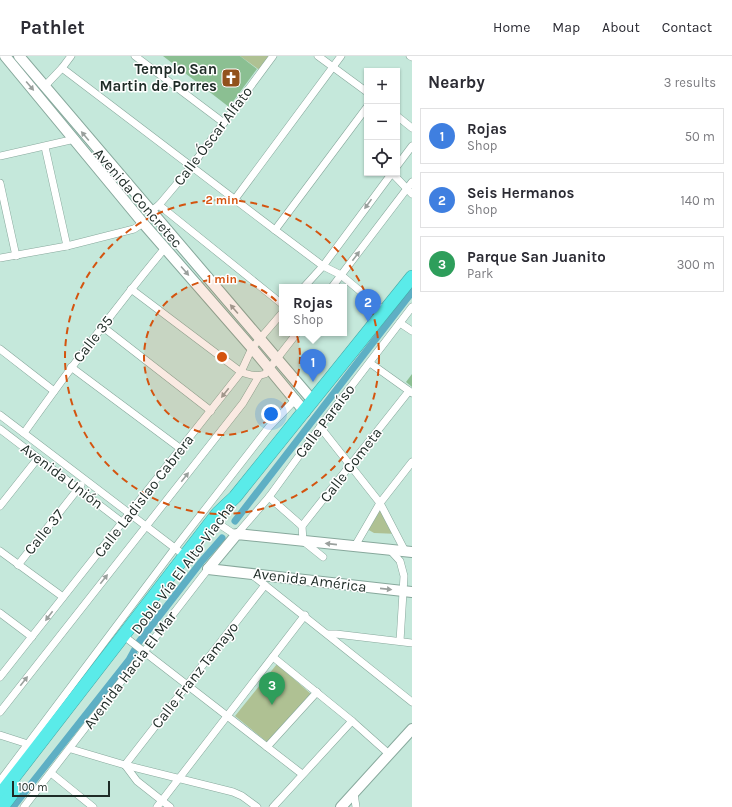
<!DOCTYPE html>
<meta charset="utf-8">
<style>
body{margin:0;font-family:Karla,sans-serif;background:#f2f2f3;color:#2b2b33}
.controls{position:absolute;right:12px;top:12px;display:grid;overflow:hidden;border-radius:0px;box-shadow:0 1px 3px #0004}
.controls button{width:36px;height:36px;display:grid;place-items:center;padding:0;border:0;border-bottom:1px solid #e1e1e2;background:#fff;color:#2b2b33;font:20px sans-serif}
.scale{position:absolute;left:12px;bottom:10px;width:98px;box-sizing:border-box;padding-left:4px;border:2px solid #1e2b26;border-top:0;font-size:11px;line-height:14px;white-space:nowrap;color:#1e2b26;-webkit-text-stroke:3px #fff;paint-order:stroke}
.you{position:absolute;left:271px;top:358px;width:14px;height:14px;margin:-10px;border:3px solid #fff;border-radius:50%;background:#1a73e8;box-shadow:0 0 0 6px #1a73e833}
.badge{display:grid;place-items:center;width:26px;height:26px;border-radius:50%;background:#92521c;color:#fff;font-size:13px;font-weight:700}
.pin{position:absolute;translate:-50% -33px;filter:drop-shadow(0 1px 2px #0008)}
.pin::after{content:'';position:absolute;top:21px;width:14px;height:12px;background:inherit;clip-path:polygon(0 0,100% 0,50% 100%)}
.popup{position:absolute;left:279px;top:228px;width:68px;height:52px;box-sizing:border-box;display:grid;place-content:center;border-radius:0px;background:#fff;filter:drop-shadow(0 1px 3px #0005);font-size:13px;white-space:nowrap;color:#7c7c81}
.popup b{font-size:15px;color:#2b2b33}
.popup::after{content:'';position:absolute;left:50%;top:100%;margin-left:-8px;border:8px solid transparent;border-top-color:#fff}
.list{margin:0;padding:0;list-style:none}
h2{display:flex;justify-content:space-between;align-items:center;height:52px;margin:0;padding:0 16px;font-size:17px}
h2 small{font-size:13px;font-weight:400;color:#7c7c81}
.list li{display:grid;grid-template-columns:26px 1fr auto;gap:12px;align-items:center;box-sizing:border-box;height:56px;margin:0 8px 8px;padding:0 8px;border:1px solid #e1e1e2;border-radius:0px}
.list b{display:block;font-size:15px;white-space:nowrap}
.list p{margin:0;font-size:13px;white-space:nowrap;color:#7c7c81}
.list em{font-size:13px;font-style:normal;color:#7c7c81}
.icon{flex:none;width:22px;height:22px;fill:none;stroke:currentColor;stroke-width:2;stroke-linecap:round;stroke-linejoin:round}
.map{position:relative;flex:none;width:412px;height:751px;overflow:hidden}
header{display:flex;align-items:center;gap:24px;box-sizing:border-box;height:56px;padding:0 20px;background:#fff;border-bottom:1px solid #e1e1e2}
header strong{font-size:19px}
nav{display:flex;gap:22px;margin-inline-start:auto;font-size:14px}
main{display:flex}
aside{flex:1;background:#fff}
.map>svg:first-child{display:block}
.green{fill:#afc193}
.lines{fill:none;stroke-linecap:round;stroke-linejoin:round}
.canal{stroke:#5eafc4;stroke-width:7}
.building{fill:#8bbf92}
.street-casing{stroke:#87a89c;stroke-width:8}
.secondary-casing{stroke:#87a89c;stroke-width:12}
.highway-casing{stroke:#45a8a5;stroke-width:14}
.street{stroke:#fff;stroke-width:7}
.secondary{stroke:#fff;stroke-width:10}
.highway{stroke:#5aebe9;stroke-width:13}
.oneway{fill:#9aa09d}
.ring{fill:none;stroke:#d4540f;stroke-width:2;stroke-dasharray:7 5}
.labels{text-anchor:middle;stroke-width:3;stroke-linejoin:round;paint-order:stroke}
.poi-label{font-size:15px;font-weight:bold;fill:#1e2b26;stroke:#fff;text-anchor:end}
.street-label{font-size:15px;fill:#1e2b26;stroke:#fff}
.centre{fill:#d4540f;stroke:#fff;stroke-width:2}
.ring-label{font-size:12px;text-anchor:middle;font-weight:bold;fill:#d4540f;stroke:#fff;stroke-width:3;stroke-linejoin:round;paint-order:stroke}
</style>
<header>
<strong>Pathlet</strong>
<nav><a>Home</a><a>Map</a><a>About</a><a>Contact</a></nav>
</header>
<main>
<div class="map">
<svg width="412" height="751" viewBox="0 0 412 751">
<rect width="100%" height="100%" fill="#c5e8db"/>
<g class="green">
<path d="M 240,0 L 271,0 L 261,12 L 258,13 Z"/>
<path d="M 380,452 L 399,478 L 374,477 L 367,473 Z"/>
<path d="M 277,608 L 311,638 L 267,686 L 235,660 Z"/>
</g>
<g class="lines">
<g class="canal">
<path d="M 235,465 L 412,236"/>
<path d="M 13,751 L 129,604 L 139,586 L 201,506 L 222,482"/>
</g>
</g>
<g class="building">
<path d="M 163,0 L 240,0 L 257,13 L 229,51 Z"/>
<path d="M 412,318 L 412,331 L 406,326 Z"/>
</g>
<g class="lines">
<defs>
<g id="street">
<path d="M 135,0 L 224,67"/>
<path d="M 318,0 L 367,36"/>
<path d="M 410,0 L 412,1"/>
<path d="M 62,12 L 275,174 L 323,210 L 341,219 L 385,256"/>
<path d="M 44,31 L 62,12 L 71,0"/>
<path d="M 397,60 L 412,72"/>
<path d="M 45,91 L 67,190"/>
<path d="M 0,100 L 75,83"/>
<path d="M 397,110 L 412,90"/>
<path d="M 0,127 L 16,200"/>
<path d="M 235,143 L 341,0"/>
<path d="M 159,149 L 282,248"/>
<path d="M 150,156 L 159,149 L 191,111 L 273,0"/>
<path d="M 275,174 L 367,51"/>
<path d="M 0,202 L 67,190 L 134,173 L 143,167"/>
<path d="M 304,231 L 323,210 L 392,117 L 412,138"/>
<path d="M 332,231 L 412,126"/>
<path d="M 131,233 L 241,316 C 250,319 256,321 265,318 L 297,277"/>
<path d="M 400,267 L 412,275"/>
<path d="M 103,271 L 211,355"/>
<path d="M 0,293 L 54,335"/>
<path d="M 370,307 L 412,337"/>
<path d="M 71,311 L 181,393"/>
<path d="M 0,359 L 184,499"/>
<path d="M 320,371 L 380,447 L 405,495"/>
<path d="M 0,373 L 123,467"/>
<path d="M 24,377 C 69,314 115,252 165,192"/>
<path d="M 269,441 L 302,470"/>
<path d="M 0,450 L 38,402"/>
<path d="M 219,468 L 231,476 L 237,478 L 269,441 L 320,371 L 412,251"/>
<path d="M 355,490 L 380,447 L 412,406"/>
<path d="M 390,494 L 400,505 L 404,520 L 400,585"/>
<path d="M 0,495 L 63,541"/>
<path d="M 323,501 L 303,485 L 302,470 L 409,335"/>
<path d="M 18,509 L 81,429"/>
<path d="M 251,518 L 412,646"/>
<path d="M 0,557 L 32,581"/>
<path d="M 328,578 L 336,578 L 412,587"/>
<path d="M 129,584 L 302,718"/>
<path d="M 0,621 L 241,316 L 252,292 L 282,257"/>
<path d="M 0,656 L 243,347 L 259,320"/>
<path d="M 352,665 L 389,698"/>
<path d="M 0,679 L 31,689"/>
<path d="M 267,691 L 317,636"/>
<path d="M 71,693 L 125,709 L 233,736 L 242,740 L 257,751"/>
<path d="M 125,709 L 265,529"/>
<path d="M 125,709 L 137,725 L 170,751"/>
<path d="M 51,717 L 93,751"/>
<path d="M 0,725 L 175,492 L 269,371 L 296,343"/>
<path d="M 354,737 L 356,751"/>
<path d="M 24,751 L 208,513"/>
<path d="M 157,751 L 305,559"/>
<path d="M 273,751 L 352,665 L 273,601"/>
</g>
<g id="secondary">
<path d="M 5,0 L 143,167 L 252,292 L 305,356"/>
<path d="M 19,0 L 313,345"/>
<path d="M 208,513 L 237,478 L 412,496"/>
<path d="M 208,513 L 412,536"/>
<path d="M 341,751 L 412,673"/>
</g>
<g id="highway">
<path d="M 0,739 L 218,457 L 235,441 L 412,221"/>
<path d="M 2,751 L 17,731"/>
</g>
</defs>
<use href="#street" class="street-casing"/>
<use href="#secondary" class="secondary-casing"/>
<use href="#highway" class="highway-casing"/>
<use href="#street" class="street"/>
<use href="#secondary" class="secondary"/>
<use href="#highway" class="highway"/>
</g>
<defs><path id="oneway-solid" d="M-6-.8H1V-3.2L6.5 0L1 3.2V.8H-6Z"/></defs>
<g class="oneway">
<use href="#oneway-solid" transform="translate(30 30) rotate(50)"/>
<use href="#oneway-solid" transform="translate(85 80) rotate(-130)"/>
<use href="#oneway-solid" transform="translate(368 148) rotate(126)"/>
<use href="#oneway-solid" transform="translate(356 200) rotate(-53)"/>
<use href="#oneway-solid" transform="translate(185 215) rotate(49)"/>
<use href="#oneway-solid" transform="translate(234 253) rotate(-131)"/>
<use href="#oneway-solid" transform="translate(225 337) rotate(128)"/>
<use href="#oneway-solid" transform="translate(185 421) rotate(-52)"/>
<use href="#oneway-solid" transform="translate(331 488) rotate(-174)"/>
<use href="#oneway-solid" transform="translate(104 523) rotate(-52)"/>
<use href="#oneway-solid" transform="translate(386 533) rotate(6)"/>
<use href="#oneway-solid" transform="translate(49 560) rotate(127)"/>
<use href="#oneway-solid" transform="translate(24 625) rotate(-52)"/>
</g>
<circle cx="222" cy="301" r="78" fill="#d4540f" fill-opacity=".12"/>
<g class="ring">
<circle cx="222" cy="301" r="78"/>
<circle cx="222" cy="301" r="157"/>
</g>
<defs>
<symbol id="church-square" viewBox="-11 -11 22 22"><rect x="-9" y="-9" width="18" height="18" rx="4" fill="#92521c" stroke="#fff"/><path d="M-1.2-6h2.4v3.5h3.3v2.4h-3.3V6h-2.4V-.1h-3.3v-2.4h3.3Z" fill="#fff"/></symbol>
</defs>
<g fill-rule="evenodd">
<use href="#church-square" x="220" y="11" width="22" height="22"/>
</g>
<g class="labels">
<g class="poi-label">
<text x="217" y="18">Templo San<tspan x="217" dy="17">Martin de Porres</tspan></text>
</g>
<g class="street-label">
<text transform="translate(213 80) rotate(-53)" y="5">Calle Óscar Alfato</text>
<text transform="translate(138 142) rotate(49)" y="5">Avenida Concretec</text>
<text transform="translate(93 283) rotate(-52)" y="5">Calle 35</text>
<text transform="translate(325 365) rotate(-53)" y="5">Calle Paraíso</text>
<text transform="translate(351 409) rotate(-52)" y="5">Calle Cometa</text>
<text transform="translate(62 420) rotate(37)" y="5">Avenida Unión</text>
<text transform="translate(144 440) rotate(-52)" y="5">Calle Ladislao Cabrera</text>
<text transform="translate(44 476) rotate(-51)" y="5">Calle 37</text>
<text transform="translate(183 512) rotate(-53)" y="5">Doble Vía El Alto-Viacha</text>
<text transform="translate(310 524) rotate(7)" y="5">Avenida América</text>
<text transform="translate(130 614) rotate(-53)" y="5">Avenida Hacia El Mar</text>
<text transform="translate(195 619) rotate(-52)" y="5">Calle Franz Tamayo</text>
</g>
</g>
<circle cx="222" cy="301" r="6" class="centre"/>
<g class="ring-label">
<text x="222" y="148">2 min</text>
<text x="222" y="227">1 min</text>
</g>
</svg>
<div class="controls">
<button>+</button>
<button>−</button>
<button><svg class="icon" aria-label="locate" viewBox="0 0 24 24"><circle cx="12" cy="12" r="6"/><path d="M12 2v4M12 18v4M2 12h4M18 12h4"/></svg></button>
</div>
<div class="scale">100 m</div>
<div class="you"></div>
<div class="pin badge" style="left:313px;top:326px;background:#3f7fe0">1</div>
<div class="popup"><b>Rojas</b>Shop</div>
<div class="pin badge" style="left:368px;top:266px;background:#3f7fe0">2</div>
<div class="pin badge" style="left:272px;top:649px;background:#2e9e5b">3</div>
</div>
<aside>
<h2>Nearby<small>3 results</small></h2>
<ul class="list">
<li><span class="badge" style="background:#3f7fe0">1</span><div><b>Rojas</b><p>Shop</p></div><em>50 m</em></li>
<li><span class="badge" style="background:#3f7fe0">2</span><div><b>Seis Hermanos</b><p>Shop</p></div><em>140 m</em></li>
<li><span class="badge" style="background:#2e9e5b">3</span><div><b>Parque San Juanito</b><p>Park</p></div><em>300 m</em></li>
</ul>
</aside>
</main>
